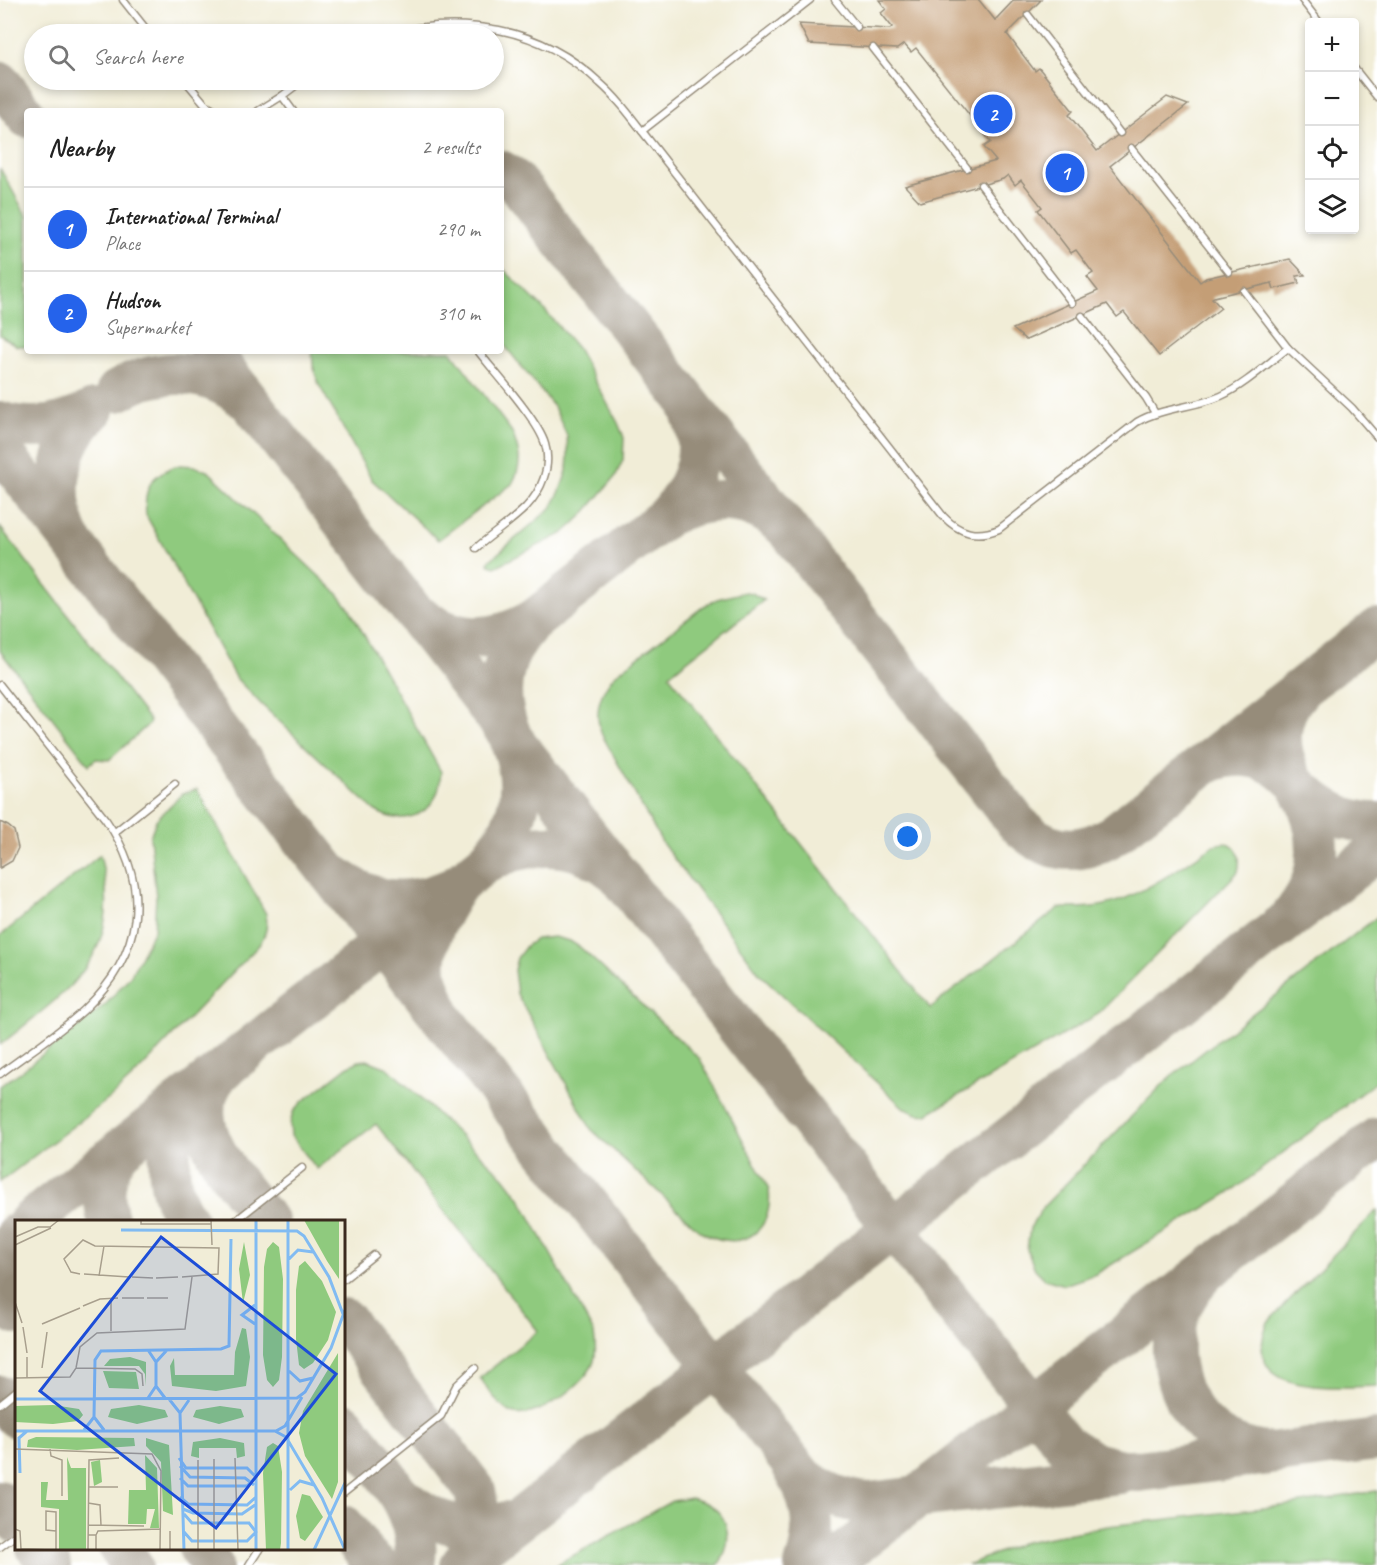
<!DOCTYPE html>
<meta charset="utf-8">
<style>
body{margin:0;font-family:Caveat,sans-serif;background:#f2f2f2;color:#222}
.controls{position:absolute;right:18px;top:18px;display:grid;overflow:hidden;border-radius:6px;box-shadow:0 3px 9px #0003}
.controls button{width:54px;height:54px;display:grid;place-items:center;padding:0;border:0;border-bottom:2px solid #e0e0e0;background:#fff;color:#222;font:30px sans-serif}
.you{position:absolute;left:908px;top:837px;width:21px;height:21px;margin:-15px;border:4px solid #fff;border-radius:50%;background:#1a73e8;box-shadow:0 0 0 9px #1a73e833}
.badge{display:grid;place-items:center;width:39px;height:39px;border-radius:50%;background:#2563eb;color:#fff;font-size:20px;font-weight:700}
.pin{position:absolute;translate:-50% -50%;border:3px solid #fff;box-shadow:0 2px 6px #0006}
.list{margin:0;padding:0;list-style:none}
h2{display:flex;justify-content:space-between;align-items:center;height:78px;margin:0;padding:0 24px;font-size:26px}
h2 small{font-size:20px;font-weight:400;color:#767676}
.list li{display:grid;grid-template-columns:39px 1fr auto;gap:18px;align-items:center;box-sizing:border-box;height:84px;padding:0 24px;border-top:2px solid #e0e0e0}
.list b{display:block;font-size:22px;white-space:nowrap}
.list p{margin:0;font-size:20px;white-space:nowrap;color:#767676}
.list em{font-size:20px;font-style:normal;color:#767676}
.icon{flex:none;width:33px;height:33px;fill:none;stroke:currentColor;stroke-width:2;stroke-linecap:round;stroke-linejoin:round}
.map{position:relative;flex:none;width:1377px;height:1565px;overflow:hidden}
.search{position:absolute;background:#fff;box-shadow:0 3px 9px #0003;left:24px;top:24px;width:480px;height:66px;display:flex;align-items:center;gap:15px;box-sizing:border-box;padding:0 21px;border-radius:33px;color:#767676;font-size:22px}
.panel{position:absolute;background:#fff;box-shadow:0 3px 9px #0003;left:24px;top:108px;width:480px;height:246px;border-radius:6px}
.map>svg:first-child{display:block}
.green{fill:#8fca7e;stroke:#657a4e;stroke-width:1.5}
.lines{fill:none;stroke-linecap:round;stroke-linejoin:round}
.taxiway{stroke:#968c7a;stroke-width:42}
.building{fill:#c49e76}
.lane-casing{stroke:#968c7a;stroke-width:9}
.lane{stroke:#fff;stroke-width:6}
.inset-river{fill:none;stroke:#81bbf2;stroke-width:3}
.inset-road{fill:none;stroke:#a89f8d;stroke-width:1.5}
.view{fill:#1d4ed8;fill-opacity:0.15;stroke:#1d4ed8;stroke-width:3}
.inset-edge{fill:none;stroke:#3b2a1e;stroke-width:3}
</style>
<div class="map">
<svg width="1377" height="1565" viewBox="0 0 1377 1565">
<rect width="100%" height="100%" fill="#fff"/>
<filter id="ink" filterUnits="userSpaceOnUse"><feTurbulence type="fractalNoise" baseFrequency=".0167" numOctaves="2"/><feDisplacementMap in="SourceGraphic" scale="12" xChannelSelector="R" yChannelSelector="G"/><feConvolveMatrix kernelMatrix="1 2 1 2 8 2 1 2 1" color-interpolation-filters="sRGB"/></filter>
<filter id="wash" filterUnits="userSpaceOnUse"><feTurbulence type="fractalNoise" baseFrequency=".008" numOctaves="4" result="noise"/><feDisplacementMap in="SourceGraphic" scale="24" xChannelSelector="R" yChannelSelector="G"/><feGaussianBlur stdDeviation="1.35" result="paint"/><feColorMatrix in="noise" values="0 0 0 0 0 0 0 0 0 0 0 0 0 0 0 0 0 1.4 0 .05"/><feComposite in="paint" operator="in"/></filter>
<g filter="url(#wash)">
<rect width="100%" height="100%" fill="#f1edd7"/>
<g class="green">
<path d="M 0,168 L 27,217 L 27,346 L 17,346 L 0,335 Z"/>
<path d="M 501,267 L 542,307 L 577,348 L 618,423 L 624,438 L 623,460 L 615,477 L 583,515 L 564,533 L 495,567 L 489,565 L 488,562 L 551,508 L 560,491 L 567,471 L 568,455 L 567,436 L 554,407 L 501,341 Z"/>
<path d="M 312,351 L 451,351 L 512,432 C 520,453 523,464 512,484 L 438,540 L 372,480 L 318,383 L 313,365 Z"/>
<path d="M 180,465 L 194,466 L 209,472 L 338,594 L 349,608 L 441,772 C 440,778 440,785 438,791 C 428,819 398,825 374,810 L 262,705 L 235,677 L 146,515 C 143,486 152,473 180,465 Z"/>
<path d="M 0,527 L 150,721 L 149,724 L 109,760 L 96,759 L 89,765 L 0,651 Z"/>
<path d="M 745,592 L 752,593 L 764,600 L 669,675 L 930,1008 L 1059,908 C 1074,908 1089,909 1105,905 C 1140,897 1184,865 1214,845 C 1236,838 1242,853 1238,872 L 1097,1015 L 927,1114 C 917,1116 912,1112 903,1107 L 760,974 L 663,844 L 602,735 C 593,712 599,693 615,675 L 704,606 L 717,599 Z"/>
<path d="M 197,789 L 266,914 C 268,927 266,934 259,945 L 133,1077 L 110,1098 L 0,1182 L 0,1086 L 23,1070 L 106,1004 L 131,975 L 154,930 L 156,897 L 150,837 L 156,820 L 182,794 Z"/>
<path d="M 100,855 C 126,957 70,988 0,1045 L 0,936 Z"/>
<path d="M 1377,917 L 1377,1081 L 1234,1190 L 1096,1274 L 1064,1285 L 1045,1279 L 1035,1269 L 1027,1250 L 1030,1228 L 1045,1205 L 1167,1080 Z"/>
<path d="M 554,937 L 570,941 L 581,948 L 700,1059 L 769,1190 C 774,1236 737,1254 699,1230 L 591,1129 L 517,994 L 514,970 L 517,958 L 526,946 L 536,939 Z"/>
<path d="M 367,1060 L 388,1068 L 504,1177 L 520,1198 L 594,1333 C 595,1343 597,1352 594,1361 C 588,1383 534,1423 511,1413 C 498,1406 488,1389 480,1378 L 538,1331 L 376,1124 L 317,1169 L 291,1136 L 290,1124 L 293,1112 L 302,1102 L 347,1067 L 359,1061 Z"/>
<path d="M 1377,1210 L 1377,1386 C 1331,1387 1238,1397 1268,1322 Z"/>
<path d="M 1377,1491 L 1377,1565 L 967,1565 L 1025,1542 L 1108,1526 L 1289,1505 Z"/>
<path d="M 691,1498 C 697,1500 704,1502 709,1505 C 732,1518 732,1546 718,1565 L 556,1565 L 672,1501 Z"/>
</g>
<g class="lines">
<g class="taxiway">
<path d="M 0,82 L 27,117"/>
<path d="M 501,171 L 513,179 L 524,192 L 1016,822 C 1044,852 1076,857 1112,836 L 1377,629"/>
<path d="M 210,351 L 963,1317 L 1064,1444 L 1094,1463 L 1122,1470 L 1139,1471 L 1377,1440"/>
<path d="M 117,391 C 157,368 204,367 242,397"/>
<path d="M 688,405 C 708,447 697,482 668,515 C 708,496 746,494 781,524"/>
<path d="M 0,422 C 33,432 63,427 93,410 C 59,443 50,488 67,532"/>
<path d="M 0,449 L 442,1018 L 801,1475 C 821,1492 843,1501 868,1503 L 1121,1473"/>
<path d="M 419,616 C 456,644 494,643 534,620 C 502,651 492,691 510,733"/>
<path d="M 534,620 L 668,515"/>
<path d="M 511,742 C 530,788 519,828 485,863 C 525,841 573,838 611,869"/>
<path d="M 1204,764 C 1236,750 1267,753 1292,779 C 1276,748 1276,716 1300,690"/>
<path d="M 335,876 C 375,906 411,907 456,887 C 440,912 423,941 426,971 C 427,984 433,996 438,1008"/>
<path d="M 1293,913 C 1326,877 1322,826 1299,787 C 1320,808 1346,823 1377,823"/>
<path d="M 224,1068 C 172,1120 235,1180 268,1222"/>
<path d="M 29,1222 L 485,863"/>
<path d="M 109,1222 C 100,1194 104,1171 122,1148"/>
<path d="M 188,1222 C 160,1184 165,1131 193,1096"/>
<path d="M 16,1234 C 0,1259 0,1288 16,1314"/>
<path d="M 1196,1283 C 1160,1328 1167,1394 1211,1431 C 1226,1444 1247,1450 1266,1453"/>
<path d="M 344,1319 L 475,1490 C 481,1521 479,1539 461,1565"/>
<path d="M 0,1396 L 16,1417"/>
<path d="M 344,1423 C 375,1464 425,1509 414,1565"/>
<path d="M 793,1467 C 812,1498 818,1530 805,1565"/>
<path d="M 396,1491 C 427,1521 464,1535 506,1522"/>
<path d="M 0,1501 L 16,1522"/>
<path d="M 344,1526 L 368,1557 L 377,1565"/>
<path d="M 37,1548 L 50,1565"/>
<path d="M 119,1548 L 132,1565"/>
<path d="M 199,1548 L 212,1565"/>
<path d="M 461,1565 L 1377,851"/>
<path d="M 830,1565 L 1377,1138"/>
</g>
</g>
<g id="blocks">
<g class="building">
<path d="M 879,0 L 979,0 L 995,20 L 1014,0 L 1041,0 L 1007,34 L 1035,71 L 1039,68 L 1073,111 L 1069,115 L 1097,151 L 1167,97 L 1188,105 L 1110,166 L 1200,282 L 1206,278 L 1290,259 L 1305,275 L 1297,276 L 1299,283 L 1274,289 L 1272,283 L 1214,297 L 1212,298 L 1221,308 L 1159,356 L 1124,312 L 1117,317 L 1107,304 L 1026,340 L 1013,329 L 1098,291 L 1087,277 L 1093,273 L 1076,250 L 1071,253 L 1038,210 L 1042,207 L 1021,180 L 1015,185 L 1008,175 L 1003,179 L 920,202 L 905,186 L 996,161 L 984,147 L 991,142 L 916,48 L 911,52 L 904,44 L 897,49 L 809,44 L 799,24 L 890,29 L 892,27 L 881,13 L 886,9 Z"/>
<path d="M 0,822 L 8,826 L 14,831 L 18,848 L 12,861 L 0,868 Z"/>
</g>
</g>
</g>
<g filter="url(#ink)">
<use href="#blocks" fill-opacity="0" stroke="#968c7a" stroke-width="1.5"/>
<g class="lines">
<defs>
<g id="lane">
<path d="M 123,0 L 150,34"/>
<path d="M 835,0 L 857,27"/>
<path d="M 1302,0 L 1319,22"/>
<path d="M 1028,15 L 1120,133"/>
<path d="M 385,34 C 462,15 540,26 600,83 C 616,97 629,114 642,131 L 943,516 C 960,534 977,538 999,529 L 1137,422 C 1163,407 1194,408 1221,396 C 1245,385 1267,364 1288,348"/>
<path d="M 873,48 L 967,168"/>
<path d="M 1354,68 L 1377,97"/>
<path d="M 185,80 L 205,104 L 217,111"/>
<path d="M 282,96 L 303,80"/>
<path d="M 258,111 L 282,96 L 293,111"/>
<path d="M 642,131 L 810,0"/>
<path d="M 1131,148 L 1229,272"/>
<path d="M 981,185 L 1072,303"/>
<path d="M 1244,291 L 1288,348 L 1352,408 L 1377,437"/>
<path d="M 1082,316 L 1146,398 L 1155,413"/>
<path d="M 476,548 C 492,534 511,522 526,507 C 541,491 552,467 545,444 C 538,420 495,373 478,351"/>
<path d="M 0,685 L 106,820 C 152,887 144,953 84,1010 C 59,1033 28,1053 0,1074"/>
<path d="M 115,832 L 175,784"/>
<path d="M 234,1222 L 302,1168"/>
<path d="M 344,1279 L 374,1255"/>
<path d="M 0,1404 L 16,1391"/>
<path d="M 344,1493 L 441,1416 L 456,1386 L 475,1368"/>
<path d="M 0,1547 L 16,1535"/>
<path d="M 249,1565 L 260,1548"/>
</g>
</defs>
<use href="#lane" class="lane-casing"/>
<use href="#lane" class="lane"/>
</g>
</g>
<g transform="translate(15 1220)">
<rect width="330" height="330" fill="#f1edd7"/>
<path d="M 289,0 L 324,0 L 324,59 L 312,41 ZM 229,22 L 235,55 L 228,83 L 224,49 ZM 258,22 L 264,27 L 268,59 L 267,137 L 264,160 L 258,167 L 252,160 L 248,135 L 249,47 L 252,29 ZM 290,41 L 307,61 L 321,92 L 313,120 L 298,143 L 289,149 L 284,145 L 281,119 L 281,70 L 284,46 ZM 227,108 L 231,109 L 235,137 L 231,166 L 201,171 L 157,166 L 155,146 L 159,138 L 160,155 L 219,155 L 220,132 ZM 323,133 L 323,262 L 317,279 L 290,236 L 284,213 L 288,191 ZM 115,137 L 131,142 L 131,166 L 130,154 L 124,146 L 89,146 L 95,139 ZM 88,151 L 121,152 L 124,169 L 94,168 ZM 38,185 L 64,189 L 68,195 L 63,201 L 38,204 L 0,202 L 0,186 ZM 124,185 L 150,190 L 153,197 L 122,204 L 93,197 L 96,189 ZM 205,186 L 226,189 L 229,197 L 204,204 L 178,197 L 181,190 ZM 21,217 L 119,218 L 120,226 L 62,230 L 12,227 L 13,220 ZM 131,218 L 154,225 L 158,295 L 148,291 L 146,242 L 131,226 ZM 205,218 L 229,223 L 230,236 L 222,238 L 221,228 L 184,228 L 184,238 L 176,236 L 178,222 ZM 258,223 L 263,226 L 267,252 L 266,323 L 265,330 L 251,330 L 248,253 L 252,227 ZM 130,235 L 142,248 L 144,308 L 135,308 L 140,289 L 132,289 L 131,304 L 113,304 L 114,270 L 131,270 ZM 52,237 L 56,248 L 71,248 L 71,330 L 44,330 L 44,289 L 26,287 L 26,262 L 33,262 L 31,280 L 53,280 ZM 85,240 L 87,262 L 79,266 L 76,242 ZM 287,274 L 295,276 L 308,297 L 290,321 L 285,318 L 281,296 Z" fill="#8fca7e"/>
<path class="inset-river" d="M 106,10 L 282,11 L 289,16 L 314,57 L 328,94M 274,39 L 283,30 L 298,32M 240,104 L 227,95 L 240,85M 133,130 L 141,142 L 152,130M 141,142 L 141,166M 274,151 L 285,161 L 298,158M 133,178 L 141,166 L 150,178M 0,179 L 282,178 L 290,172 L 316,128 L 330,90M 154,179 L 165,193 L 174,180M 165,193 L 169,330M 79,197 L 80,140 L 86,131 L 206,129 L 214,126 L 216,19M 69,210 L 79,197 L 89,210M 0,211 L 261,211 L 270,206 L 287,177M 260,211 L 271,217 L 307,278 L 330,330M 164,238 L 171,248 L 232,248 L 241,257 L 232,266 L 173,266 L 165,258M 165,246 L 175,257 L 230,258 L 239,265M 5,253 L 4,218 L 12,211M 275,270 L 285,261 L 299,265M 165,277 L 173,284 L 232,285 L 241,277M 168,289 L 178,293 L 227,294 L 240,285M 169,312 L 177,321 L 232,321 L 241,312 L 234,303 L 177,303 L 169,294M 241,330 L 241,0M 273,330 L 273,0M 299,330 L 330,263"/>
<path class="inset-road" d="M 126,0 L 126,4 L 196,4M 196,0 L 197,25M 0,17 L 23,7 L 35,7 L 44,0M 0,25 L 36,8M 65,54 L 56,52 L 49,39 L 68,20 L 80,26 L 204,28 L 203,54 L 167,57M 69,54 L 114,57M 84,56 L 89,26M 117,57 L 138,58M 141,58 L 163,57M 96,78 L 96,111M 107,78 L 129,78M 132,78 L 153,78M 0,82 L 7,103M 68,86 L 85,79 L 103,78M 27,104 L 65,88M 8,107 L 12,133M 12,137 L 12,158M 27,148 L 32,112M 61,148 L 65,127 L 82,113 L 170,109 L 177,57M 0,158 L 55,157 L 61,148 L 120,149 L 127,154 L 128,166M 0,229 L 137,234 L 146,251 L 145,330M 35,229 L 36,236 L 47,240 L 47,276M 220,238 L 223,330M 73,267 L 103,267M 73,283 L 85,285 L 86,305M 73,305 L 129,306M 0,309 L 5,311 L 6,329 L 38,330M 155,311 L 155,330M 73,315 L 81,315 L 81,330M 81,315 L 83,311 L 145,309M 40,330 L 41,329 L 41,292 L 31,291 L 31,310 L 41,311M 73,330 L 74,240 L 104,238M 183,330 L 183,240M 199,330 L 199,239"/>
<path class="view" d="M 146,17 L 321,154 L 201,308 L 25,171 Z"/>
<rect width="330" height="330" class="inset-edge"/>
</g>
</svg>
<div class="controls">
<button>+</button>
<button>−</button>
<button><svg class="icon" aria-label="locate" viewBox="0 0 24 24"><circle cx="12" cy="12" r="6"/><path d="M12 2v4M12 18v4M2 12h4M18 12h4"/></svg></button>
<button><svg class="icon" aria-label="layers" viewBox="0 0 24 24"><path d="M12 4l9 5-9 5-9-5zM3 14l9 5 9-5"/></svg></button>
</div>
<div class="you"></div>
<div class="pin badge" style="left:1065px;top:173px">1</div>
<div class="pin badge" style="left:993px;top:114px">2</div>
<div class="search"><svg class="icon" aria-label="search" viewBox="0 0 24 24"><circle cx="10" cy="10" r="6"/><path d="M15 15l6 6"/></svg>Search here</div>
<section class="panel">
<h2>Nearby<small>2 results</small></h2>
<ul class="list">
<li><span class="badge">1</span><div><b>International Terminal</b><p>Place</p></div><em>290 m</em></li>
<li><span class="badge">2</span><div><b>Hudson</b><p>Supermarket</p></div><em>310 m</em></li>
</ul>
</section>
</div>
